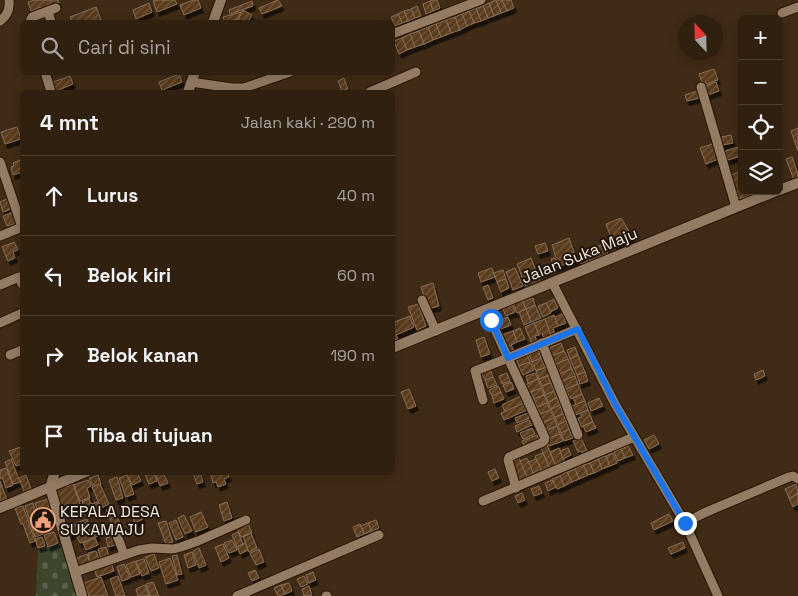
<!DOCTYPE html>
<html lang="id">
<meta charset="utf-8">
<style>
body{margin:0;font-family:"Space Grotesk",sans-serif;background:#3c2d1e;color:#f1f3f6}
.controls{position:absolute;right:15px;top:15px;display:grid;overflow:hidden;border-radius:8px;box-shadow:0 2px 12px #0003}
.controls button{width:45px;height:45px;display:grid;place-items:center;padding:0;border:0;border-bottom:1px solid #4b3e30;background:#302010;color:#f1f3f6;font:25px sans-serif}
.compass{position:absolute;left:678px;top:15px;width:45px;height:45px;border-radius:50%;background:#302010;box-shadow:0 2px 12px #0003;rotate:338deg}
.stop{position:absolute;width:15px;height:15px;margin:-11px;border:4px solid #1a73e8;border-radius:50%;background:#fff}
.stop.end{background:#1a73e8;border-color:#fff;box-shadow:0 1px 5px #0008}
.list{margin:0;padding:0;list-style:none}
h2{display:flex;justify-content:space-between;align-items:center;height:65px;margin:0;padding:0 20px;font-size:21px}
h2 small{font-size:16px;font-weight:400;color:#a8a39f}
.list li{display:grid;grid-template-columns:32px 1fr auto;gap:15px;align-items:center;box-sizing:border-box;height:80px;padding:0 20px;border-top:1px solid #4b3e30}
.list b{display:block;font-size:19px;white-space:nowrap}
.list em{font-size:16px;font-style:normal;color:#a8a39f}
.icon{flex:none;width:28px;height:28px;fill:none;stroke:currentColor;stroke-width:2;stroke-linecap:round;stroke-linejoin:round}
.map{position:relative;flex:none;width:798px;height:596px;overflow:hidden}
.search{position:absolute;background:#302010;box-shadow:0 2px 12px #0003;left:20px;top:20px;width:375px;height:55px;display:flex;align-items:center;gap:12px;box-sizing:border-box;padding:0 18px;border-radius:8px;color:#a8a39f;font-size:19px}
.panel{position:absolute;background:#302010;box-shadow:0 2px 12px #0003;left:20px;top:90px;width:375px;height:385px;border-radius:8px}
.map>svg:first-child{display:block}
.cemetery{fill:url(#cemetery-stones)}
.building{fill:url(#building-hatch);stroke:#866e57;filter:url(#shadow)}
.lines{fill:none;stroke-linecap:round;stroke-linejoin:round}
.minor-casing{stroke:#261300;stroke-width:11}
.tertiary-casing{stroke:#261300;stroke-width:12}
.minor{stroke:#947b64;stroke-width:9}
.tertiary{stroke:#947b64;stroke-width:10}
.route{stroke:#1a73e8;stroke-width:6}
.labels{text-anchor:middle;stroke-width:4;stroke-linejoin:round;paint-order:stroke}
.street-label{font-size:16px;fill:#f5e7da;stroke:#20160d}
.poi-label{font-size:16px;fill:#f5e7da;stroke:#20160d;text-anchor:start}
</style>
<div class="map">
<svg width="798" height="596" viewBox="0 0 798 596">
<defs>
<pattern id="cemetery-stones" width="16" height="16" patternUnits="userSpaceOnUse" patternTransform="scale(1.25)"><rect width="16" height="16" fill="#3d462d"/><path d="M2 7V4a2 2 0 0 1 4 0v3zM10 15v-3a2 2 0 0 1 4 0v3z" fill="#5a614b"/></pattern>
<pattern id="building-hatch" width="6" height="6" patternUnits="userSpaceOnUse" patternTransform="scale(1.25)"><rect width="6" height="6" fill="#5a3b1b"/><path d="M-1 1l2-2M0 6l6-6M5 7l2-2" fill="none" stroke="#72573c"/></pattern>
<filter id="shadow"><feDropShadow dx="2.5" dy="4.5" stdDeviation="0" flood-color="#0009"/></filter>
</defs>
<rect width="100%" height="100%" fill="#402b16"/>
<path class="cemetery" d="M 62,542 L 80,596 L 36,596 L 38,550 Z"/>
<g class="building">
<path d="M 35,0 L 58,0 L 59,3 L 41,9 L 41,7 L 31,11 L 28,2 Z"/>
<path d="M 156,0 L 175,0 L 177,4 L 157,12 L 153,1 Z"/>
<path d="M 194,0 L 198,0 L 201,8 L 184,15 L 180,5 Z"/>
<path d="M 278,0 L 282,6 L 262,14 L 259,8 Z"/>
<path d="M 433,0 L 437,0 L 440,8 L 433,11 L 430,1 Z"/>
<path d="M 496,0 L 502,0 L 507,11 L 501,13 Z"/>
<path d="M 496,0 L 501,13 L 494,16 L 489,3 Z"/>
<path d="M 502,0 L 511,0 L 514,8 L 507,11 Z"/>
<path d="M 252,1 L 253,6 L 230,14 L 229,10 Z"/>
<path d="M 430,1 L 433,11 L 426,14 L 423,4 Z"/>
<path d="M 149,3 L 152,12 L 136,19 L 133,10 Z"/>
<path d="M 489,3 L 494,16 L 488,18 L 483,6 Z"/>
<path d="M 417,6 L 421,16 L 415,18 L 411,9 Z"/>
<path d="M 483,6 L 488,18 L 481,21 L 476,8 Z"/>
<path d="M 96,7 L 102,22 L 72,22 L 70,17 Z"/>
<path d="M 476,8 L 481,21 L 474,23 L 469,11 Z"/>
<path d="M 411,9 L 415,18 L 408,21 L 404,11 Z"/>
<path d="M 243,10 L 252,15 L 248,22 L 238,20 Z"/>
<path d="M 404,11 L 408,21 L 402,23 L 398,14 Z"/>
<path d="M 469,11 L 474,23 L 467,26 L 462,14 Z"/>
<path d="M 241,12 L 238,19 L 225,22 L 223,17 Z"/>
<path d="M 398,14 L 402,23 L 395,26 L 391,17 Z"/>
<path d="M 462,14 L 467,26 L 460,30 L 455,17 Z"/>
<path d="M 455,17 L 460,30 L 451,33 L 446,20 Z"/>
<path d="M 446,20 L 451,33 L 441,37 L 436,24 Z"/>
<path d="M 436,24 L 441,37 L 433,40 L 428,27 Z"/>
<path d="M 428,27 L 433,40 L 424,44 L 419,31 Z"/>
<path d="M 419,31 L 424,44 L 415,47 L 410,34 Z"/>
<path d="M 410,34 L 415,47 L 407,50 L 402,38 Z"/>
<path d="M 402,38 L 407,50 L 399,54 L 394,41 Z"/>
<path d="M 714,69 L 718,80 L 703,85 L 699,74 Z"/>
<path d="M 179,74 L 182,82 L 162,90 L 159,82 Z"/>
<path d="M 70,76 L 73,84 L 56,91 L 53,82 Z"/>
<path d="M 344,78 L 348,89 L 342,91 L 338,81 Z"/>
<path d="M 716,82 L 719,91 L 708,95 L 705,86 Z"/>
<path d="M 697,91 L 699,98 L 687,101 L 685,95 Z"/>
<path d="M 17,127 L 21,139 L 5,144 L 1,132 Z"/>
<path d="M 798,128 L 798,151 L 791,131 Z"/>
<path d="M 731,135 L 733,143 L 723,145 L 721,137 Z"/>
<path d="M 712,144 L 718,159 L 706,164 L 700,148 Z"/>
<path d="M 738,147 L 741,156 L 728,160 L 725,151 Z"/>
<path d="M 792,157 L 798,174 L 798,179 L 794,180 L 786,159 Z"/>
<path d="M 22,159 L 22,172 L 13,175 L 11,167 L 14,166 L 13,163 Z"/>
<path d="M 742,171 L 742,191 L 757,191 L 758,193 L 738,199 L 731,175 Z"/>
<path d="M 7,199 L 11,209 L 3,212 L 0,202 Z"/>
<path d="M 13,212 L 17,223 L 7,226 L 3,216 Z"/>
<path d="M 621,218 L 633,238 L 614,245 L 606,224 Z"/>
<path d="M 569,238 L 577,260 L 554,268 L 551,259 L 556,258 L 552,245 Z"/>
<path d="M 14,242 L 18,250 L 13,252 L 15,258 L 8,261 L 2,247 Z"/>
<path d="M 545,243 L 548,251 L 538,254 L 535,246 Z"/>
<path d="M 604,244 L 608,254 L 581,264 L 579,259 L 597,252 L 595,247 Z"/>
<path d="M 531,258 L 537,273 L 523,279 L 517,264 Z"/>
<path d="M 492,268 L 495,277 L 481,282 L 478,273 Z"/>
<path d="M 515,268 L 523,286 L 513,290 L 506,272 Z"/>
<path d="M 503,270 L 506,279 L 497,282 L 494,273 Z"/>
<path d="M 537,273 L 542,284 L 527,289 L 523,279 Z"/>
<path d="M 506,279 L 509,288 L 501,292 L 497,282 Z"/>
<path d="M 433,283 L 439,306 L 428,309 L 421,287 Z"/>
<path d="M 488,285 L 493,298 L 488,300 L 483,287 Z"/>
<path d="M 533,298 L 535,305 L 526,309 L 523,302 Z"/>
<path d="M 554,299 L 558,308 L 550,312 L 546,303 Z"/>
<path d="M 522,300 L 526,309 L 517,313 L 513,304 Z"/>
<path d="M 546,303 L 551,313 L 543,317 L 538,306 Z"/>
<path d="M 418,304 L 426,326 L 417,330 L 408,307 Z"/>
<path d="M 512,305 L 515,312 L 506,316 L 503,309 Z"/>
<path d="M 535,305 L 541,318 L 531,322 L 526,309 Z"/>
<path d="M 526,309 L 531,322 L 524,325 L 519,312 Z"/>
<path d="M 562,314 L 566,323 L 558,326 L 554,318 Z"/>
<path d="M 554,315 L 558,326 L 553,328 L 555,335 L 551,336 L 545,319 Z"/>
<path d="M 410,316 L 414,327 L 396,335 L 398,339 L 393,341 L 392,323 Z"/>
<path d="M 508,317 L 511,325 L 498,330 L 497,327 L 500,326 L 498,321 Z"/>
<path d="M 545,319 L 551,336 L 544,339 L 542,333 L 539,335 L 534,323 Z"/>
<path d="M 534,323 L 539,335 L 535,336 L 537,342 L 532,344 L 525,327 Z"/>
<path d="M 520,328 L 525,339 L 517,342 L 513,331 Z"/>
<path d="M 513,331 L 517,342 L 511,345 L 514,351 L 509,353 L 502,335 Z"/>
<path d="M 484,337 L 490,354 L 481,357 L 476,340 Z"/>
<path d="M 561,343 L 564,351 L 552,356 L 549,348 Z"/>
<path d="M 575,347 L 578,355 L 570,359 L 567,350 Z"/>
<path d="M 538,350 L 541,358 L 532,362 L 529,354 Z"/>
<path d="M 564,351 L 568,359 L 556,364 L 552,356 Z"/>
<path d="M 527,354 L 530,362 L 519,366 L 516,358 Z"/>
<path d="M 578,355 L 582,365 L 574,368 L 570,359 Z"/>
<path d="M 541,358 L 545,367 L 536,371 L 532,362 Z"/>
<path d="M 568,359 L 572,369 L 559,374 L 556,364 Z"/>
<path d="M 530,362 L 534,370 L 523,375 L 519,366 Z"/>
<path d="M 582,365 L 585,372 L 577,375 L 574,368 Z"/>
<path d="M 550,366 L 552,374 L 539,379 L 536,371 Z"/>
<path d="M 490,369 L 493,377 L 485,380 L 481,373 Z"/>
<path d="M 572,369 L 575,376 L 562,381 L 559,374 Z"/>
<path d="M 763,370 L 765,376 L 756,380 L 754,374 Z"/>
<path d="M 585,372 L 588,381 L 580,384 L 577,375 Z"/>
<path d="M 507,373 L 510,381 L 502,384 L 499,376 Z"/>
<path d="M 535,373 L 538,379 L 528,383 L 526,376 Z"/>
<path d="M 548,376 L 551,383 L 542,386 L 539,379 Z"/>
<path d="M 575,376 L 578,384 L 566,389 L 562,381 Z"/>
<path d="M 493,377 L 497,385 L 488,388 L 485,380 Z"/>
<path d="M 538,379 L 541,388 L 528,393 L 525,385 Z"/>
<path d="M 511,382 L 514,389 L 506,392 L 503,385 Z"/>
<path d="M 551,383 L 554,391 L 545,395 L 542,386 Z"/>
<path d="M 578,384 L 582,394 L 570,399 L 566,389 Z"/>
<path d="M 498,386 L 501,392 L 492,396 L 489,390 Z"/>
<path d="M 541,388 L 544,395 L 534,399 L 531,392 Z"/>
<path d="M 409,389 L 416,406 L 408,409 L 401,392 Z"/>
<path d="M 554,391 L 557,398 L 548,402 L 545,395 Z"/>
<path d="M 501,392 L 504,399 L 494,403 L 492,396 Z"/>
<path d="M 582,394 L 585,401 L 576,405 L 573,398 Z"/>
<path d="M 544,395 L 547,403 L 537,407 L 534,399 Z"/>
<path d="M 521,396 L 524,403 L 505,412 L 502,405 Z"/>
<path d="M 557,398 L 560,405 L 551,409 L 548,402 Z"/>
<path d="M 599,398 L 603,406 L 591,411 L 588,403 Z"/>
<path d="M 585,401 L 588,410 L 576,415 L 572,406 Z"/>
<path d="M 524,403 L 527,410 L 504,420 L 501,413 Z"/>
<path d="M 547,403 L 550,410 L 540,414 L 537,407 Z"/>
<path d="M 560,405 L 563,414 L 555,417 L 551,409 Z"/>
<path d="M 550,410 L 554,418 L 541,423 L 538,415 Z"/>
<path d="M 588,410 L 593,422 L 581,427 L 578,418 L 582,417 L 580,413 Z"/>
<path d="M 528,413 L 530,418 L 517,423 L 515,418 Z"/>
<path d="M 563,414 L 566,421 L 558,425 L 555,417 Z"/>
<path d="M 554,418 L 557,426 L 544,431 L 539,424 Z"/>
<path d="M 529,420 L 532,425 L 517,432 L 515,426 Z"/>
<path d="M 566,421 L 569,429 L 561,433 L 558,425 Z"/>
<path d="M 593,422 L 596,428 L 586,432 L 583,426 Z"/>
<path d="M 557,426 L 560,434 L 550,438 L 547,430 Z"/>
<path d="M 532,428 L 535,434 L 523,439 L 520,433 Z"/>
<path d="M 569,429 L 573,438 L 564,441 L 561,433 Z"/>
<path d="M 560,434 L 563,441 L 549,446 L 547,439 Z"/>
<path d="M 537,435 L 540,442 L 525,448 L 522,441 Z"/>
<path d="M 654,435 L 659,444 L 649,449 L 644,440 Z"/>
<path d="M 581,438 L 588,453 L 583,455 L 581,451 L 578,452 L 573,441 Z"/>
<path d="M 547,445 L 556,466 L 550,469 L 541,448 Z"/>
<path d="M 628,446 L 633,455 L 625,458 L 621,449 Z"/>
<path d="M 21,447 L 22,451 L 22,464 L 16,466 L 9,451 Z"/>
<path d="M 559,448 L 565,463 L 556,466 L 550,452 Z"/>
<path d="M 568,448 L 571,455 L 563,459 L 560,451 Z"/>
<path d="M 621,449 L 625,458 L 618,461 L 614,452 Z"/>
<path d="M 543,453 L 550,469 L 542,472 L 535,456 Z"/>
<path d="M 613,453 L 617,463 L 610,466 L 606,456 Z"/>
<path d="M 606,456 L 610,466 L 602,469 L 598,459 Z"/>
<path d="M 519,458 L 528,479 L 519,483 L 513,469 L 515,468 L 513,461 Z"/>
<path d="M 527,458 L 535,476 L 528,479 L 520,461 Z"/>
<path d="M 11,459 L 20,482 L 13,484 L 5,462 Z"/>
<path d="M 536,459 L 541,469 L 533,473 L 529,462 Z"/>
<path d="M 598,459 L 602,469 L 594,473 L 590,463 Z"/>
<path d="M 590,463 L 594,473 L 588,475 L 583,465 Z"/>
<path d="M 583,465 L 588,475 L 579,479 L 575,469 Z"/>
<path d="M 6,468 L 13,485 L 6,488 L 3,479 L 0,478 L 0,470 Z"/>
<path d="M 495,469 L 499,478 L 492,481 L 488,472 Z"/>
<path d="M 575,469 L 579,479 L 572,482 L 567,472 Z"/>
<path d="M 126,472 L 137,472 L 141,481 L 132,485 Z"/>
<path d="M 144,472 L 154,472 L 157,481 L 149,484 Z"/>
<path d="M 155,472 L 163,472 L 168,483 L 160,486 Z"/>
<path d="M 200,472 L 203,482 L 197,484 L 193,473 Z"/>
<path d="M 210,472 L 227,472 L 229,477 L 224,479 L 226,484 L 218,487 L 216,482 L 213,483 Z"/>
<path d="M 567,472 L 572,482 L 564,486 L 560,476 Z"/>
<path d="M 26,475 L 32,491 L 25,494 L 19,478 Z"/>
<path d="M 98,475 L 101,484 L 93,487 L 89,478 Z"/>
<path d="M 127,475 L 134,494 L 126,497 L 119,478 Z"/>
<path d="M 560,476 L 564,486 L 557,489 L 552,479 Z"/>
<path d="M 117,477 L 123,498 L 116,500 L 109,480 Z"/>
<path d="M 88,480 L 91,486 L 87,488 L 90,498 L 80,501 L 74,485 Z"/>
<path d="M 552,480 L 556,487 L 548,491 L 545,483 Z"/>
<path d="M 0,481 L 7,500 L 0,503 Z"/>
<path d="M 73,484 L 80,504 L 63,510 L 56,490 Z"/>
<path d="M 100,484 L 109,504 L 101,508 L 92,487 Z"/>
<path d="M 796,484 L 798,494 L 789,498 L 785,489 Z"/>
<path d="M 539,486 L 542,493 L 534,496 L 531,489 Z"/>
<path d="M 522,493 L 525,500 L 518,503 L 515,496 Z"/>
<path d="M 798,494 L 798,504 L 793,507 L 789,498 Z"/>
<path d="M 48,499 L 54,516 L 41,521 L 35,503 Z"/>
<path d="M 89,499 L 91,504 L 97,502 L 99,509 L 86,513 L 82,502 Z"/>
<path d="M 227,502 L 232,518 L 224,521 L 219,505 Z"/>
<path d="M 33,503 L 43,534 L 35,537 L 25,506 Z"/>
<path d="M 23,506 L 35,541 L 30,543 L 23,524 L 21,524 L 15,508 Z"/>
<path d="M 113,507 L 121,526 L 114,529 L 106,510 Z"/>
<path d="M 140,512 L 143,519 L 135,523 L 132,516 Z"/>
<path d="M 201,512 L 208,527 L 196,532 L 190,517 Z"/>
<path d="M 669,514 L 673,521 L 654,530 L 651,523 Z"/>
<path d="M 184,515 L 192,531 L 185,534 L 178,518 Z"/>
<path d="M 87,519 L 90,527 L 79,531 L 76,523 Z"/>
<path d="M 176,520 L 183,537 L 176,540 L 169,523 Z"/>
<path d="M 376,520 L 379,528 L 372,531 L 368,523 Z"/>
<path d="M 166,521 L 173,542 L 166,544 L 158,523 Z"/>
<path d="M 248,523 L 252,533 L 241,537 L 237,528 Z"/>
<path d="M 368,523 L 372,531 L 364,534 L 361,526 Z"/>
<path d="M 75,524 L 78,532 L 69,536 L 66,527 Z"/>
<path d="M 360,524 L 364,534 L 357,537 L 353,527 Z"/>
<path d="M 94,528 L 98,536 L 80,543 L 76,535 Z"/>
<path d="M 54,532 L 58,543 L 48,547 L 44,535 Z"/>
<path d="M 238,532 L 243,544 L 237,547 L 232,535 Z"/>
<path d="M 251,533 L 257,548 L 249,552 L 243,537 Z"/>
<path d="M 115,535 L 118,544 L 108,547 L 106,538 Z"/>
<path d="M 42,537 L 45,546 L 38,548 L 35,539 Z"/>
<path d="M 95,538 L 98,545 L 86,550 L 83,543 Z"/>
<path d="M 232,540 L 237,550 L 229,553 L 224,543 Z"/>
<path d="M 683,542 L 685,548 L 671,554 L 668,548 Z"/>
<path d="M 245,543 L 248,550 L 240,554 L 237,547 Z"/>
<path d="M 223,544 L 229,558 L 221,562 L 215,547 Z"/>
<path d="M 106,547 L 109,556 L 101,559 L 98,549 Z"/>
<path d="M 199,548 L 206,565 L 199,568 L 193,551 Z"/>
<path d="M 259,549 L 264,562 L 256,565 L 250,553 Z"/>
<path d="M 96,551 L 99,560 L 90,563 L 88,553 Z"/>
<path d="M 192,552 L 196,565 L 188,568 L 184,555 Z"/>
<path d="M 87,554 L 90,563 L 79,567 L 77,558 Z"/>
<path d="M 154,554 L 159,568 L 151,571 L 145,557 Z"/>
<path d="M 177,555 L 182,574 L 177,575 L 172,556 Z"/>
<path d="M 170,558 L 178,580 L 166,584 L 159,562 Z"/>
<path d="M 144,559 L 149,573 L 142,576 L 136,561 Z"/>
<path d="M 135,561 L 140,574 L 131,577 L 126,565 Z"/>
<path d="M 111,562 L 114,571 L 97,577 L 94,568 Z"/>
<path d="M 124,564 L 130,578 L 122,581 L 117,567 Z"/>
<path d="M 255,570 L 259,578 L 252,581 L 248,573 Z"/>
<path d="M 313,572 L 316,580 L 309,583 L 306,575 Z"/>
<path d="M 118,576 L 125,596 L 116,596 L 110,579 Z"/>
<path d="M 304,576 L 308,584 L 301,587 L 297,579 Z"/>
<path d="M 101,577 L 108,596 L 89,596 L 84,583 Z"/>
<path d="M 153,582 L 159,596 L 150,596 L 146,584 Z"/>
<path d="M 289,583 L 292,591 L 285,594 L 281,585 Z"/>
<path d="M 145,585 L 149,596 L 138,596 L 136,589 Z"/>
<path d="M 281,585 L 285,594 L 278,596 L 274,588 Z"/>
<path d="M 309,586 L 312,595 L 304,596 L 302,589 Z"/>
</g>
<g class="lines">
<defs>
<g id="minor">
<path d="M 48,11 L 51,22"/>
<path d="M 782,13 L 798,7"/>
<path d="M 0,21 C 7,16 10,9 9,0"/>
<path d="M 30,22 L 32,17 L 56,8"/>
<path d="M 392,34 L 481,0"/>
<path d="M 45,72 L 51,92"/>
<path d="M 191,82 L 232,88 L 244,88 L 290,72"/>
<path d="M 701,87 L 736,207"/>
<path d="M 370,92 L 416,72"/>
<path d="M 0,162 L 22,227 L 0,236"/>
<path d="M 552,282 L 615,404 L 685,523 L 718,596"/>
<path d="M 0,285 L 19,277 L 22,284"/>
<path d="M 422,300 L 436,331"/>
<path d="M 0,323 L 22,313"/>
<path d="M 542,343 L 578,435"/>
<path d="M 10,355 L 22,350"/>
<path d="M 483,400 L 475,371 L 508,358 L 486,310"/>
<path d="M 516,488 L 508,460 L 509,457 L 541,443 L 544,441 L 545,438 L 508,358 L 577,329"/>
<path d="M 483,501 L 634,437"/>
<path d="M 685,523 L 704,513 L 789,477 L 793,476 L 798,479"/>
<path d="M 115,530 L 124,554"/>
<path d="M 75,572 L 139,550 L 152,548 L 173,549 L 181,547 L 198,541 L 246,520"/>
<path d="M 237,596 L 379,535"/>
<path d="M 326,596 L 327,596"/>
</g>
<g id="tertiary">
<path d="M 213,22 L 221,0"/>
<path d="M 188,92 L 195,72"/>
<path d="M 779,190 L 798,183"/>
<path d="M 392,348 L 776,191"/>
<path d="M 50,487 L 82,596"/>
<path d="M 50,487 L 55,472"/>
<path d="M 0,508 L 86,472"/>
</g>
</defs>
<use href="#minor" class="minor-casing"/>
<use href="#tertiary" class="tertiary-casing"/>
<use href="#minor" class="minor"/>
<use href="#tertiary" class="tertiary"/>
</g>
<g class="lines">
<path class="route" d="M 491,320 L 508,358 L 578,329 L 615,404 L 685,523"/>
</g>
<defs>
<symbol id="civic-ring" viewBox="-11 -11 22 22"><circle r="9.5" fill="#20160d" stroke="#f1a27b" stroke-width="1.5"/><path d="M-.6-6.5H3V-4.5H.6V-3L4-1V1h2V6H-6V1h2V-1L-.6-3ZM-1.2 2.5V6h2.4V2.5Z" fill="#f1a27b"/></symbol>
</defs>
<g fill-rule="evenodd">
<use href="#civic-ring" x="29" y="506" width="28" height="28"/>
</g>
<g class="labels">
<g class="street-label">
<text transform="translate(579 255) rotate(-22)" y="6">Jalan Suka Maju</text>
</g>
<g class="poi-label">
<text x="60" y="517">KEPALA DESA<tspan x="60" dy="18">SUKAMAJU</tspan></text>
</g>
</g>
</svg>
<div class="controls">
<button>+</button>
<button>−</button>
<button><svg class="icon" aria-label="locate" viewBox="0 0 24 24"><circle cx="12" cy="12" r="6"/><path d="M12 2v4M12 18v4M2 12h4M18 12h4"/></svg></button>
<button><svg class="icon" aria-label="layers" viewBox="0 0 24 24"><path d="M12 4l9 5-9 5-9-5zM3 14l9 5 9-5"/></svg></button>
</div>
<svg class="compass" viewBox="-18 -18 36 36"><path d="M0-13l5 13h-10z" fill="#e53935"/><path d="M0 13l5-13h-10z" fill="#a8a39f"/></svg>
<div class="stop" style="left:491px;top:320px"></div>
<div class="stop end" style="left:685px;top:523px"></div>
<div class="search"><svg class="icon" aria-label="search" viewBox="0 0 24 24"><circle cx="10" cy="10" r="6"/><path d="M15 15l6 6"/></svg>Cari di sini</div>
<section class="panel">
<h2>4 mnt<small>Jalan kaki · 290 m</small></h2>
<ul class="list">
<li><svg class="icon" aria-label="ahead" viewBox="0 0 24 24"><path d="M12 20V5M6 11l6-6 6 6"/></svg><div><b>Lurus</b></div><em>40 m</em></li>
<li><svg class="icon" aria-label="left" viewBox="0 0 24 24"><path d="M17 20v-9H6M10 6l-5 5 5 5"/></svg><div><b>Belok kiri</b></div><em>60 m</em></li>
<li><svg class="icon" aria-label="right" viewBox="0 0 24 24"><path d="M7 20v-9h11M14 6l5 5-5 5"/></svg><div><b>Belok kanan</b></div><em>190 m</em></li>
<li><svg class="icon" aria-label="arrive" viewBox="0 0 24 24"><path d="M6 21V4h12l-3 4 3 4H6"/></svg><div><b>Tiba di tujuan</b></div></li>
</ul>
</section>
</div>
